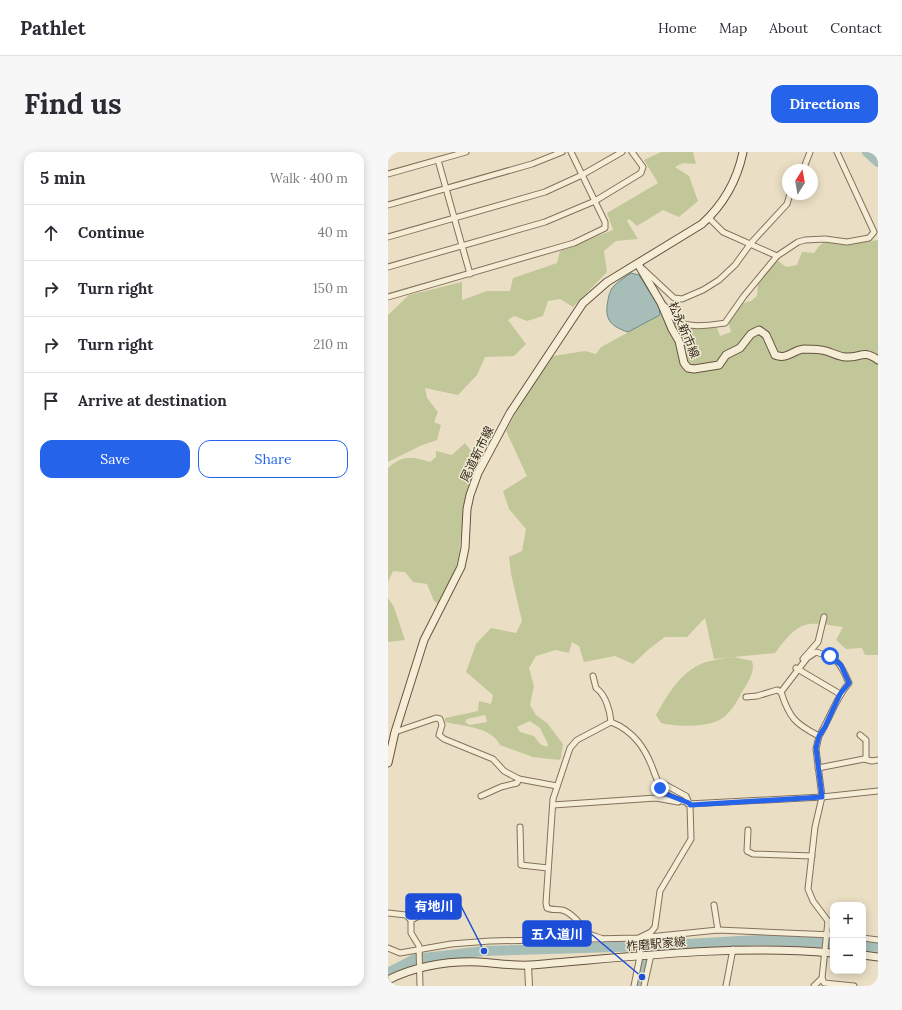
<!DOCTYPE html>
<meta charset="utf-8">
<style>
body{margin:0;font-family:Lora,"Noto Sans JP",serif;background:#f7f7f7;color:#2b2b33}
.controls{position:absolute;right:12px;bottom:12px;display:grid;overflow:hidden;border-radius:8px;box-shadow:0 2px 10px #0003}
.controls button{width:36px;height:36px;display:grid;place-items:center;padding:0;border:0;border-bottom:1px solid #e1e1e2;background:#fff;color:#2b2b33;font:20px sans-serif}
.compass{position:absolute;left:394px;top:12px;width:36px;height:36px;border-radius:50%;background:#fff;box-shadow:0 2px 10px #0003;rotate:11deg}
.stop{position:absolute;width:12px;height:12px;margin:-9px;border:3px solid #2563eb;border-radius:50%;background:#fff}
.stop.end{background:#2563eb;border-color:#fff;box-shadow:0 1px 4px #0008}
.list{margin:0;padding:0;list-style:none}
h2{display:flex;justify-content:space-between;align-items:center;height:52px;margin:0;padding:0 16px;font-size:17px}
h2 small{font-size:13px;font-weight:400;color:#7c7c81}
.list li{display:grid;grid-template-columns:26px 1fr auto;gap:12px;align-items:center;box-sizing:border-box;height:56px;padding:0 16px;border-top:1px solid #e1e1e2}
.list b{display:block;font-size:15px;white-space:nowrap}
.list em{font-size:13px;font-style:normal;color:#7c7c81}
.actions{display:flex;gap:8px;padding:12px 16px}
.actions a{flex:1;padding:9px 0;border:1px solid #2563eb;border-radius:12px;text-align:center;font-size:14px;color:#2563eb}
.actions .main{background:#2563eb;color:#fff}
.icon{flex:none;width:22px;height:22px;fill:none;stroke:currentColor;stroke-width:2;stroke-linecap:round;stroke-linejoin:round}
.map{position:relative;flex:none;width:490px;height:834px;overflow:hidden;border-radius:12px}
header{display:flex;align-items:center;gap:24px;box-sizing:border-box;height:56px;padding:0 20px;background:#fff;border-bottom:1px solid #e1e1e2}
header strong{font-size:19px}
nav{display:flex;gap:22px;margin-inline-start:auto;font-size:14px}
.intro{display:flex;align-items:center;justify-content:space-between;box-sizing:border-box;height:96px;padding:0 24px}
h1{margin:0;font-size:28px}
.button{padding:10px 18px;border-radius:12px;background:#2563eb;color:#fff;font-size:14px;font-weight:700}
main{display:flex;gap:24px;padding:0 24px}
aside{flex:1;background:#fff;border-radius:12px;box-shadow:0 2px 10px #0003}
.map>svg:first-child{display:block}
.green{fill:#c2c799;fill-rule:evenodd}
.water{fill:#a6beb7;stroke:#6d8b84}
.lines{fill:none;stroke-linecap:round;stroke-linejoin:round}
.river{stroke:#a6beb7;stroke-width:10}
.minor-casing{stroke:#83715c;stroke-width:7}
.tertiary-casing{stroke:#83715c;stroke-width:8}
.secondary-casing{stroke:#65533f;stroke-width:9}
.minor{stroke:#f6edd7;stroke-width:5}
.tertiary{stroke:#f6edd7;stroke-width:6}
.secondary{stroke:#f6edd7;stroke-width:7}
.route{stroke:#2563eb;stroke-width:5}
.labels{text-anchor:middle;stroke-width:3;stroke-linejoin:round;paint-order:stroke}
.street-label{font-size:12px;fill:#352a1f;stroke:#f2ead3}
.leader{fill:none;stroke:#1d4ed8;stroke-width:1.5}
.callout-dot{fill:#1d4ed8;stroke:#f2ead3;stroke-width:1.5}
.callout{fill:#1d4ed8;stroke:#1d4ed8;stroke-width:1.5}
.callout-label{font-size:13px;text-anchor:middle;font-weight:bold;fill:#fff}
</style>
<header>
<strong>Pathlet</strong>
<nav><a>Home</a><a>Map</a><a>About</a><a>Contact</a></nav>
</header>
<div class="intro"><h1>Find us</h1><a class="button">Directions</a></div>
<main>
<aside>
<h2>5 min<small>Walk · 400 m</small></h2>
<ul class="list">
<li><svg class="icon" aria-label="ahead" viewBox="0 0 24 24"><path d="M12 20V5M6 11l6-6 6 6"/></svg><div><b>Continue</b></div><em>40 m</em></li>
<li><svg class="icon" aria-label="right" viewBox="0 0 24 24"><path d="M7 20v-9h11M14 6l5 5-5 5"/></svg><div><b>Turn right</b></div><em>150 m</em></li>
<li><svg class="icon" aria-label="right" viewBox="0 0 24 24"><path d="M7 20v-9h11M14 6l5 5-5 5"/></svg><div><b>Turn right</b></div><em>210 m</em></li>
<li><svg class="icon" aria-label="arrive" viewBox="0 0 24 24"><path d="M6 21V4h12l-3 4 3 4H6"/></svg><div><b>Arrive at destination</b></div></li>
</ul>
<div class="actions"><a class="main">Save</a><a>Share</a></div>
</aside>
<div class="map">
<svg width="490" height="834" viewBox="0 0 490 834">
<rect width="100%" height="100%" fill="#eadfc4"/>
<g class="green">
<path d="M 273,0 L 305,0 L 308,12 L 295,11 L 287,15 L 301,24 L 310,49 L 291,65 L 275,58 L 249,74 L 241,67 L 239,69 L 250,87 L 228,89 L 216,99 L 219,120 L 185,155 L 172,147 L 160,149 L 155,164 L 139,169 L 126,164 L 120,168 L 138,192 L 126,204 L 97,205 L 89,223 L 70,243 L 37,236 L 39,246 L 50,260 L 46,270 L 53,273 L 49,288 L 32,294 L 0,310 L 0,163 L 21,143 L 74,130 L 74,148 L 99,139 L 122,139 L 125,126 L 169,111 L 172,99 L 225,78 L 219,61 L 270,31 L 256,8 Z"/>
<path d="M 490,88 L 490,207 L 488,206 L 490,212 L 490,503 L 477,503 L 474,496 L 458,497 L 448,488 L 455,475 C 416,469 412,468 387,501 L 326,507 L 317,466 L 299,485 L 277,485 L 261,497 L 245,512 L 227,504 L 196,510 L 191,494 L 184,490 L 181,501 L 168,498 L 148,504 L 141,516 L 146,534 L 142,553 L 148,563 L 159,571 L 175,592 L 173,606 L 171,608 L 145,605 L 112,593 C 104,575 74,574 57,570 L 57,566 L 90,559 L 91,549 L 103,552 L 105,543 L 78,520 L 88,492 L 103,476 L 128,481 L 134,469 L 123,422 L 121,405 L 134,399 L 138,377 L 121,357 L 115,339 L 139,324 L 118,279 L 132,253 L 165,204 L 197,199 L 208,202 L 213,195 L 272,163 L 303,175 L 329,176 L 332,184 L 343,180 L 340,169 L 352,152 L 363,149 L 369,144 L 370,131 L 389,108 L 398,115 L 409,113 L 414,100 L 426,101 L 431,94 L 438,89 L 463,92 ZM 97,563 L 99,570 L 82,573 L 77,570 L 79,567 ZM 142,569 L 152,576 L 160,592 L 159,595 L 152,592 L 146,584 L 132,580 L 129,575 Z"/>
<path d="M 77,291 L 90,308 L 77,347 L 71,402 L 65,428 L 50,452 L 46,449 L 39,432 L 25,430 L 17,420 L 5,419 L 0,430 L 0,316 C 15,303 23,304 42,310 L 48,305 L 48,299 L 64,303 Z"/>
<path d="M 0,446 L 6,455 L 17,488 L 0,490 Z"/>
<path d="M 346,505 L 364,509 C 367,518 362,527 357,535 C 351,545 346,557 336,565 C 324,576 288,575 273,571 L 268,563 C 280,542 295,515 322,509 C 329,507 338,506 346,505 Z"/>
</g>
<path class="water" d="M 243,121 L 251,123 L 271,155 L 272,163 L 240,180 C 222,174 216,167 220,148 C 221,143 222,138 226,134 C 230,129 238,125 243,121 Z"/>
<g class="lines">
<g class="river">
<path d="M 479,0 L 490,10"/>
<path d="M 475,794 L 490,795"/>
<path d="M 0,821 L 27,807 L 96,799 L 260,794 L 371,788 L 445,791"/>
<path d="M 252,834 L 260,794"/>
</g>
<defs>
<g id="minor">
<path d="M 50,8 L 82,122"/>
<path d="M 415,18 L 422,0"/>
<path d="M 0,22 L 78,0"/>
<path d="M 0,53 L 144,12 L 174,0"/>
<path d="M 321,66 L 335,80 L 389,104 L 410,90 L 417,88 L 437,87 L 459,90 L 481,86 L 486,80 L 449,0"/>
<path d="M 0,85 L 157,40 L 194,23 L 234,0"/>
<path d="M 0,115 L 157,70 L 207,49 L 253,21 L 255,15 L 244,0"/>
<path d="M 255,117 L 286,146 L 294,147 L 315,138 L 331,128 L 347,113 L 363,91 L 399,52 L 402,42"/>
<path d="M 0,145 L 186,91 L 217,76 L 217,70 L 183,0"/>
<path d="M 274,152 C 280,155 282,163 288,168 C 300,177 323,173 337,171 L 356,144 L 389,104"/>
<path d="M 415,507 L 430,490 L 436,465"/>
<path d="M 408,516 L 452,542"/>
<path d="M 205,524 L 208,536 C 218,543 222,559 223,570"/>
<path d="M 358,545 L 369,544 L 389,538 L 393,540"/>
<path d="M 7,580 L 48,566 L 52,567 L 54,573 L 51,583 L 56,587 L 105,607 L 116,619 L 131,627 L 169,634"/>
<path d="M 472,583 L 478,588 L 478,607"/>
<path d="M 430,616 L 476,607 L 484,609 L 490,608"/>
<path d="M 276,632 L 298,644 L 301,651"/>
<path d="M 93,644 L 113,635 L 129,631 L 131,627"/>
<path d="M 300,652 L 434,645 L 490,639"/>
<path d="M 165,653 L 268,646 L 290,650"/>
<path d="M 132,675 L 133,713 L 160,716"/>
<path d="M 360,678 L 359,699 L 365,702 L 424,704"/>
<path d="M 326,753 L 330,778"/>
<path d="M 0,761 L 18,763 L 23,768"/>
<path d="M 440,769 L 445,772"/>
<path d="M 475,786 L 490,788"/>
<path d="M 214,787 C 210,784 205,785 200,781 C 192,773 188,764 177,759 C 171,756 165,759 159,756 L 158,751 L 165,647 L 182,596 L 189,588 L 223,570 C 246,579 258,597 266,620 C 269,627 271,636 278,642 C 284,647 293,649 301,651 L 302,653 L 303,687 L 272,739 L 267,775 L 263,780 L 251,786 L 252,804 L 246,834"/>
<path d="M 0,796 L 12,801 L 63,792 L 102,789 L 251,786 L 330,778 L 445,783"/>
<path d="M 434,826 L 436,831 L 466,834"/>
<path d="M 32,834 L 31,794 L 23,781 L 23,768 L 35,762"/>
<path d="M 256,834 L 263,803"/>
<path d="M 338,834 L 345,797"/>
<path d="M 426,834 L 434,826 L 440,769 L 425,749 L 420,737 L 427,675 L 434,645 L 428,597 L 431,584 C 407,572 401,565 393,540 L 419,506 L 428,500 C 450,507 452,510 461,531 C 447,547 442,567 431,584"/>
</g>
<path id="tertiary" d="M 140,813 L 141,834"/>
<g id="secondary">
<path d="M 250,112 L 273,151 L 284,177 L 291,189 L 296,211 L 300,216 L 306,217 L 331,213 L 338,203 L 352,196 L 363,182 L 371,178 L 378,183 L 387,203 C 399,208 405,198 416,197 C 423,197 431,197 438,199 C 445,201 451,205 458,205 C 473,206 475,197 490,208"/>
<path d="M 0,611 L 7,580 L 36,488 L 73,415 L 77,396 L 79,357 L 82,343 L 90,321 L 122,261 L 195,151 L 219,130 L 314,72 C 336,52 349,29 355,0"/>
<path d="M 475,803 L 490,805"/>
<path d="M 0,828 C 28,814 60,809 91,810 C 108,811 126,814 142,813 C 243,805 344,792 445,801"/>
</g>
</defs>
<use href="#minor" class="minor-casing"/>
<use href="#tertiary" class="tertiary-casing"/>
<use href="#secondary" class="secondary-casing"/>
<use href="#minor" class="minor"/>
<use href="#tertiary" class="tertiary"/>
<use href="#secondary" class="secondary"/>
</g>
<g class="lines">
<path class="route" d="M 272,636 L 278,642 L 301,651 L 302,653 L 434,645 L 428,596 L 431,584 L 437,575 L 452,542 L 461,531 L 453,513 L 442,504"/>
</g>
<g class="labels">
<g class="street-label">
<text transform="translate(296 178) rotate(67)" y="4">松永新市線</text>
<text transform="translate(89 302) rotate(-64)" y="4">尾道新市線</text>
<text transform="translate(268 792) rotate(-5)" y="4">柞磨駅家線</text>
</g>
</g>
<path class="leader" d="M96 799L73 754M254 825L203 782"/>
<g class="callout-dot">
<circle cx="96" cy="799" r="4"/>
<circle cx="254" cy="825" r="4"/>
</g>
<g class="callout">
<rect x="18" y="742" width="55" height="25" rx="4"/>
<rect x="135" y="769" width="68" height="25" rx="4"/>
</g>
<g class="callout-label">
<text x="46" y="759">有地川</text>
<text x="169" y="787">五入道川</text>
</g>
</svg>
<div class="controls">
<button>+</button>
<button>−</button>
</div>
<svg class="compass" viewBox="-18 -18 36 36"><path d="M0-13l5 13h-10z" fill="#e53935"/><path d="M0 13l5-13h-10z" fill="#7c7c81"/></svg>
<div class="stop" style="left:442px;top:504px"></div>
<div class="stop end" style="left:272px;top:636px"></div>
</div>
</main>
